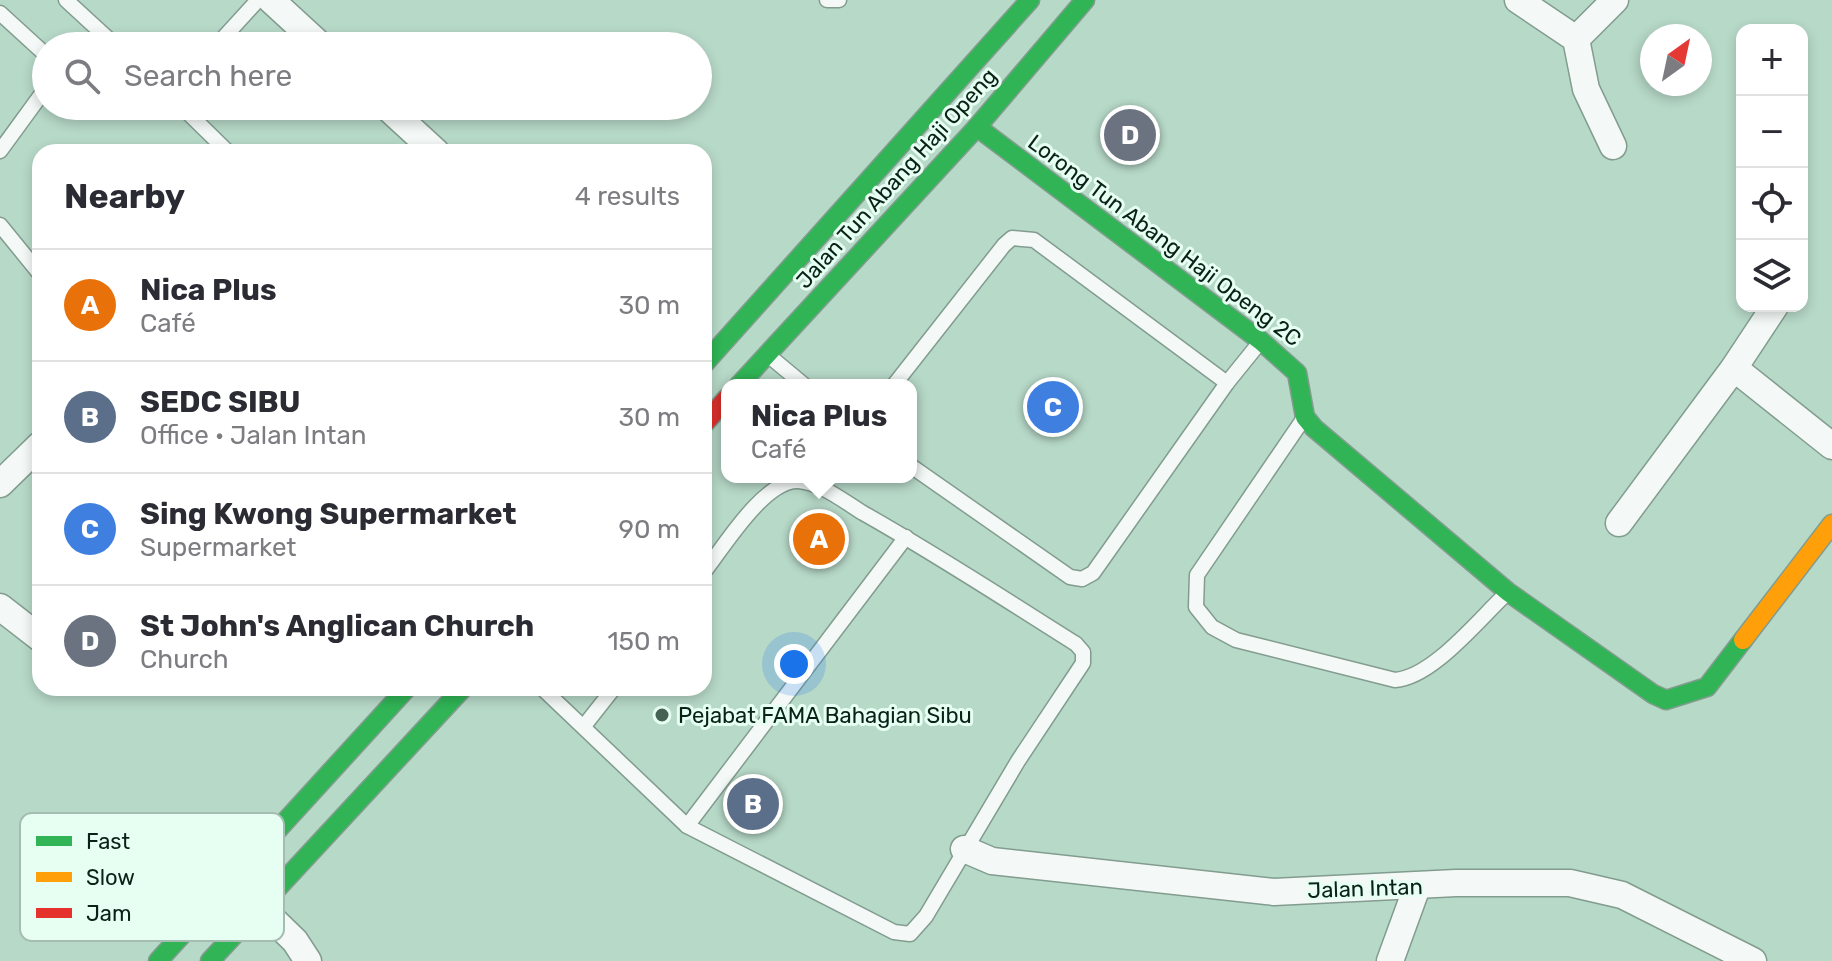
<!DOCTYPE html>
<meta charset="utf-8">
<style>
body{margin:0;font-family:Rubik,sans-serif;background:#f2f2f3;color:#2b2b33}
.controls{position:absolute;right:24px;top:24px;display:grid;overflow:hidden;border-radius:16px;box-shadow:0 4px 12px #0003}
.controls button{width:72px;height:72px;display:grid;place-items:center;padding:0;border:0;border-bottom:2px solid #e1e1e2;background:#fff;color:#2b2b33;font:40px sans-serif}
.compass{position:absolute;left:1640px;top:24px;width:72px;height:72px;border-radius:50%;background:#fff;box-shadow:0 4px 12px #0003;rotate:33deg}
.you{position:absolute;left:794px;top:664px;width:28px;height:28px;margin:-20px;border:6px solid #fff;border-radius:50%;background:#1a73e8;box-shadow:0 0 0 12px #1a73e833}
.badge{display:grid;place-items:center;width:52px;height:52px;border-radius:50%;background:#111827;color:#fff;font-size:26px;font-weight:700}
.pin{position:absolute;translate:-50% -50%;border:4px solid #fff;box-shadow:0 2px 8px #0006}
.popup{position:absolute;left:721px;top:379px;width:196px;height:104px;box-sizing:border-box;display:grid;place-content:center;border-radius:16px;background:#fff;filter:drop-shadow(0 2px 6px #0005);font-size:26px;white-space:nowrap;color:#7c7c81}
.popup b{font-size:30px;color:#2b2b33}
.popup::after{content:'';position:absolute;left:50%;top:100%;margin-left:-16px;border:16px solid transparent;border-top-color:#fff}
.list{margin:0;padding:0;list-style:none}
h2{display:flex;justify-content:space-between;align-items:center;height:104px;margin:0;padding:0 32px;font-size:34px}
h2 small{font-size:26px;font-weight:400;color:#7c7c81}
.list li{display:grid;grid-template-columns:52px 1fr auto;gap:24px;align-items:center;box-sizing:border-box;height:112px;padding:0 32px;border-top:2px solid #e1e1e2}
.list b{display:block;font-size:30px;white-space:nowrap}
.list p{margin:0;font-size:26px;white-space:nowrap;color:#7c7c81}
.list em{font-size:26px;font-style:normal;color:#7c7c81}
.icon{flex:none;width:44px;height:44px;fill:none;stroke:currentColor;stroke-width:2;stroke-linecap:round;stroke-linejoin:round}
.map{position:relative;flex:none;width:1832px;height:961px;overflow:hidden}
.search{position:absolute;background:#fff;box-shadow:0 4px 12px #0003;left:32px;top:32px;width:680px;height:88px;display:flex;align-items:center;gap:20px;box-sizing:border-box;padding:0 28px;border-radius:44px;color:#7c7c81;font-size:30px}
.panel{position:absolute;background:#fff;box-shadow:0 4px 12px #0003;left:32px;top:144px;width:680px;height:552px;border-radius:24px}
.map>svg:first-child{display:block}
.lines{fill:none;stroke-linecap:round;stroke-linejoin:round}
.lane-casing{stroke:#829c8f;stroke-width:17}
.street-casing{stroke:#829c8f;stroke-width:29}
.fast-casing{stroke:#829c8f;stroke-width:21}
.slow-casing{stroke:#829c8f;stroke-width:21}
.jam-casing{stroke:#829c8f;stroke-width:21}
.lane{stroke:#f4f9f7;stroke-width:14}
.street{stroke:#f4f9f7;stroke-width:26}
.fast{stroke:#30b455;stroke-width:18}
.slow{stroke:#ff9f0a;stroke-width:18}
.jam{stroke:#e5322d;stroke-width:18}
.poi-dot{fill:#466255;stroke:#e7fff2;stroke-width:3}
.labels{text-anchor:middle;stroke-width:6;stroke-linejoin:round;paint-order:stroke}
.street-label{font-size:22px;fill:#092217;stroke:#e7fff2}
.poi-label{font-size:22px;fill:#092217;stroke:#e7fff2;text-anchor:start}
.key{fill:#e7fff2;stroke:#a4bdb0;stroke-width:2}
.key-label{font-size:22px;fill:#092217}
</style>
<div class="map">
<svg width="1832" height="961" viewBox="0 0 1832 961">
<rect width="100%" height="100%" fill="#b7d9c8"/>
<g class="lines">
<defs>
<g id="lane">
<path d="M 66,0 L 116,46"/>
<path d="M 827,0 L 839,0"/>
<path d="M 0,13 L 46,55"/>
<path d="M 216,46 L 258,0"/>
<path d="M 181,106 L 228,152"/>
<path d="M 0,151 L 46,88"/>
<path d="M 0,225 L 40,274"/>
<path d="M 768,355 L 804,385"/>
<path d="M 894,385 L 1004,245 L 1012,238 L 1034,240 L 1227,383"/>
<path d="M 1304,418 L 1197,575 L 1196,607 L 1212,627 L 1236,640 L 1395,680 C 1433,677 1478,620 1506,594"/>
<path d="M 911,466 L 1070,577 L 1082,579 L 1093,573 L 1227,383 L 1261,341"/>
<path d="M 542,688 L 687,826 L 894,932 L 910,934 L 926,916 L 1018,761 L 1083,663 L 1083,652 L 1076,644 C 1006,600 936,554 863,513 C 845,502 820,482 798,481 C 764,480 723,548 704,572"/>
<path d="M 584,726 L 614,688"/>
<path d="M 687,826 L 906,537"/>
</g>
<g id="street">
<path d="M 271,0 L 321,46"/>
<path d="M 1518,0 L 1576,39 L 1586,89 L 1613,146"/>
<path d="M 1576,39 L 1615,0"/>
<path d="M 386,106 L 436,152"/>
<path d="M 1734,368 L 1832,446"/>
<path d="M 0,484 L 40,445"/>
<path d="M 1619,523 L 1734,368 L 1775,306"/>
<path d="M 0,607 L 40,638"/>
<path d="M 964,849 L 992,861 L 1274,892 L 1456,883 L 1570,883 L 1622,895 L 1753,961"/>
<path d="M 260,907 L 295,941 L 308,961"/>
<path d="M 1390,961 L 1417,887"/>
</g>
<g id="fast">
<path d="M 977,127 L 1261,341 L 1297,373 L 1305,417 L 1314,428 L 1508,592 L 1653,694 L 1666,700 L 1707,687 L 1743,640"/>
<path d="M 704,364 L 1030,0"/>
<path d="M 739,385 L 977,127 L 1085,0"/>
<path d="M 158,961 L 407,688"/>
<path d="M 210,961 L 463,688"/>
</g>
<path id="slow" d="M 1743,640 L 1832,524"/>
<path id="jam" d="M 704,424 L 727,398"/>
</defs>
<use href="#lane" class="lane-casing"/>
<use href="#street" class="street-casing"/>
<use href="#fast" class="fast-casing"/>
<use href="#slow" class="slow-casing"/>
<use href="#jam" class="jam-casing"/>
<use href="#lane" class="lane"/>
<use href="#street" class="street"/>
<use href="#fast" class="fast"/>
<use href="#slow" class="slow"/>
<use href="#jam" class="jam"/>
</g>
<circle class="poi-dot" cx="662" cy="715" r="8"/>
<g class="labels">
<g class="street-label">
<text transform="translate(896 178) rotate(-48)" y="8">Jalan Tun Abang Haji Openg</text>
<text transform="translate(1165 240) rotate(37)" y="8">Lorong Tun Abang Haji Openg 2C</text>
<text transform="translate(1365 888) rotate(-2)" y="8">Jalan Intan</text>
</g>
<g class="poi-label">
<text x="678" y="723">Pejabat FAMA Bahagian Sibu</text>
</g>
</g>
<rect x="20" y="813" width="264" height="128" rx="12" class="key"/>
<rect x="36" y="836" width="36" height="10" fill="#30b455"/>
<rect x="36" y="872" width="36" height="10" fill="#ff9f0a"/>
<rect x="36" y="908" width="36" height="10" fill="#e5322d"/>
<g class="key-label">
<text x="86" y="849">Fast</text>
<text x="86" y="885">Slow</text>
<text x="86" y="921">Jam</text>
</g>
</svg>
<div class="controls">
<button>+</button>
<button>−</button>
<button><svg class="icon" aria-label="locate" viewBox="0 0 24 24"><circle cx="12" cy="12" r="6"/><path d="M12 2v4M12 18v4M2 12h4M18 12h4"/></svg></button>
<button><svg class="icon" aria-label="layers" viewBox="0 0 24 24"><path d="M12 4l9 5-9 5-9-5zM3 14l9 5 9-5"/></svg></button>
</div>
<svg class="compass" viewBox="-18 -18 36 36"><path d="M0-13l5 13h-10z" fill="#e53935"/><path d="M0 13l5-13h-10z" fill="#7c7c81"/></svg>
<div class="you"></div>
<div class="pin badge" style="left:819px;top:539px;background:#e8710a">A</div>
<div class="popup"><b>Nica Plus</b>Café</div>
<div class="pin badge" style="left:753px;top:804px;background:#5c6f8a">B</div>
<div class="pin badge" style="left:1053px;top:407px;background:#3f7fe0">C</div>
<div class="pin badge" style="left:1130px;top:135px;background:#6b7280">D</div>
<div class="search"><svg class="icon" aria-label="search" viewBox="0 0 24 24"><circle cx="10" cy="10" r="6"/><path d="M15 15l6 6"/></svg>Search here</div>
<section class="panel">
<h2>Nearby<small>4 results</small></h2>
<ul class="list">
<li><span class="badge" style="background:#e8710a">A</span><div><b>Nica Plus</b><p>Café</p></div><em>30 m</em></li>
<li><span class="badge" style="background:#5c6f8a">B</span><div><b>SEDC SIBU</b><p>Office · Jalan Intan</p></div><em>30 m</em></li>
<li><span class="badge" style="background:#3f7fe0">C</span><div><b>Sing Kwong Supermarket</b><p>Supermarket</p></div><em>90 m</em></li>
<li><span class="badge" style="background:#6b7280">D</span><div><b>St John's Anglican Church</b><p>Church</p></div><em>150 m</em></li>
</ul>
</section>
</div>
